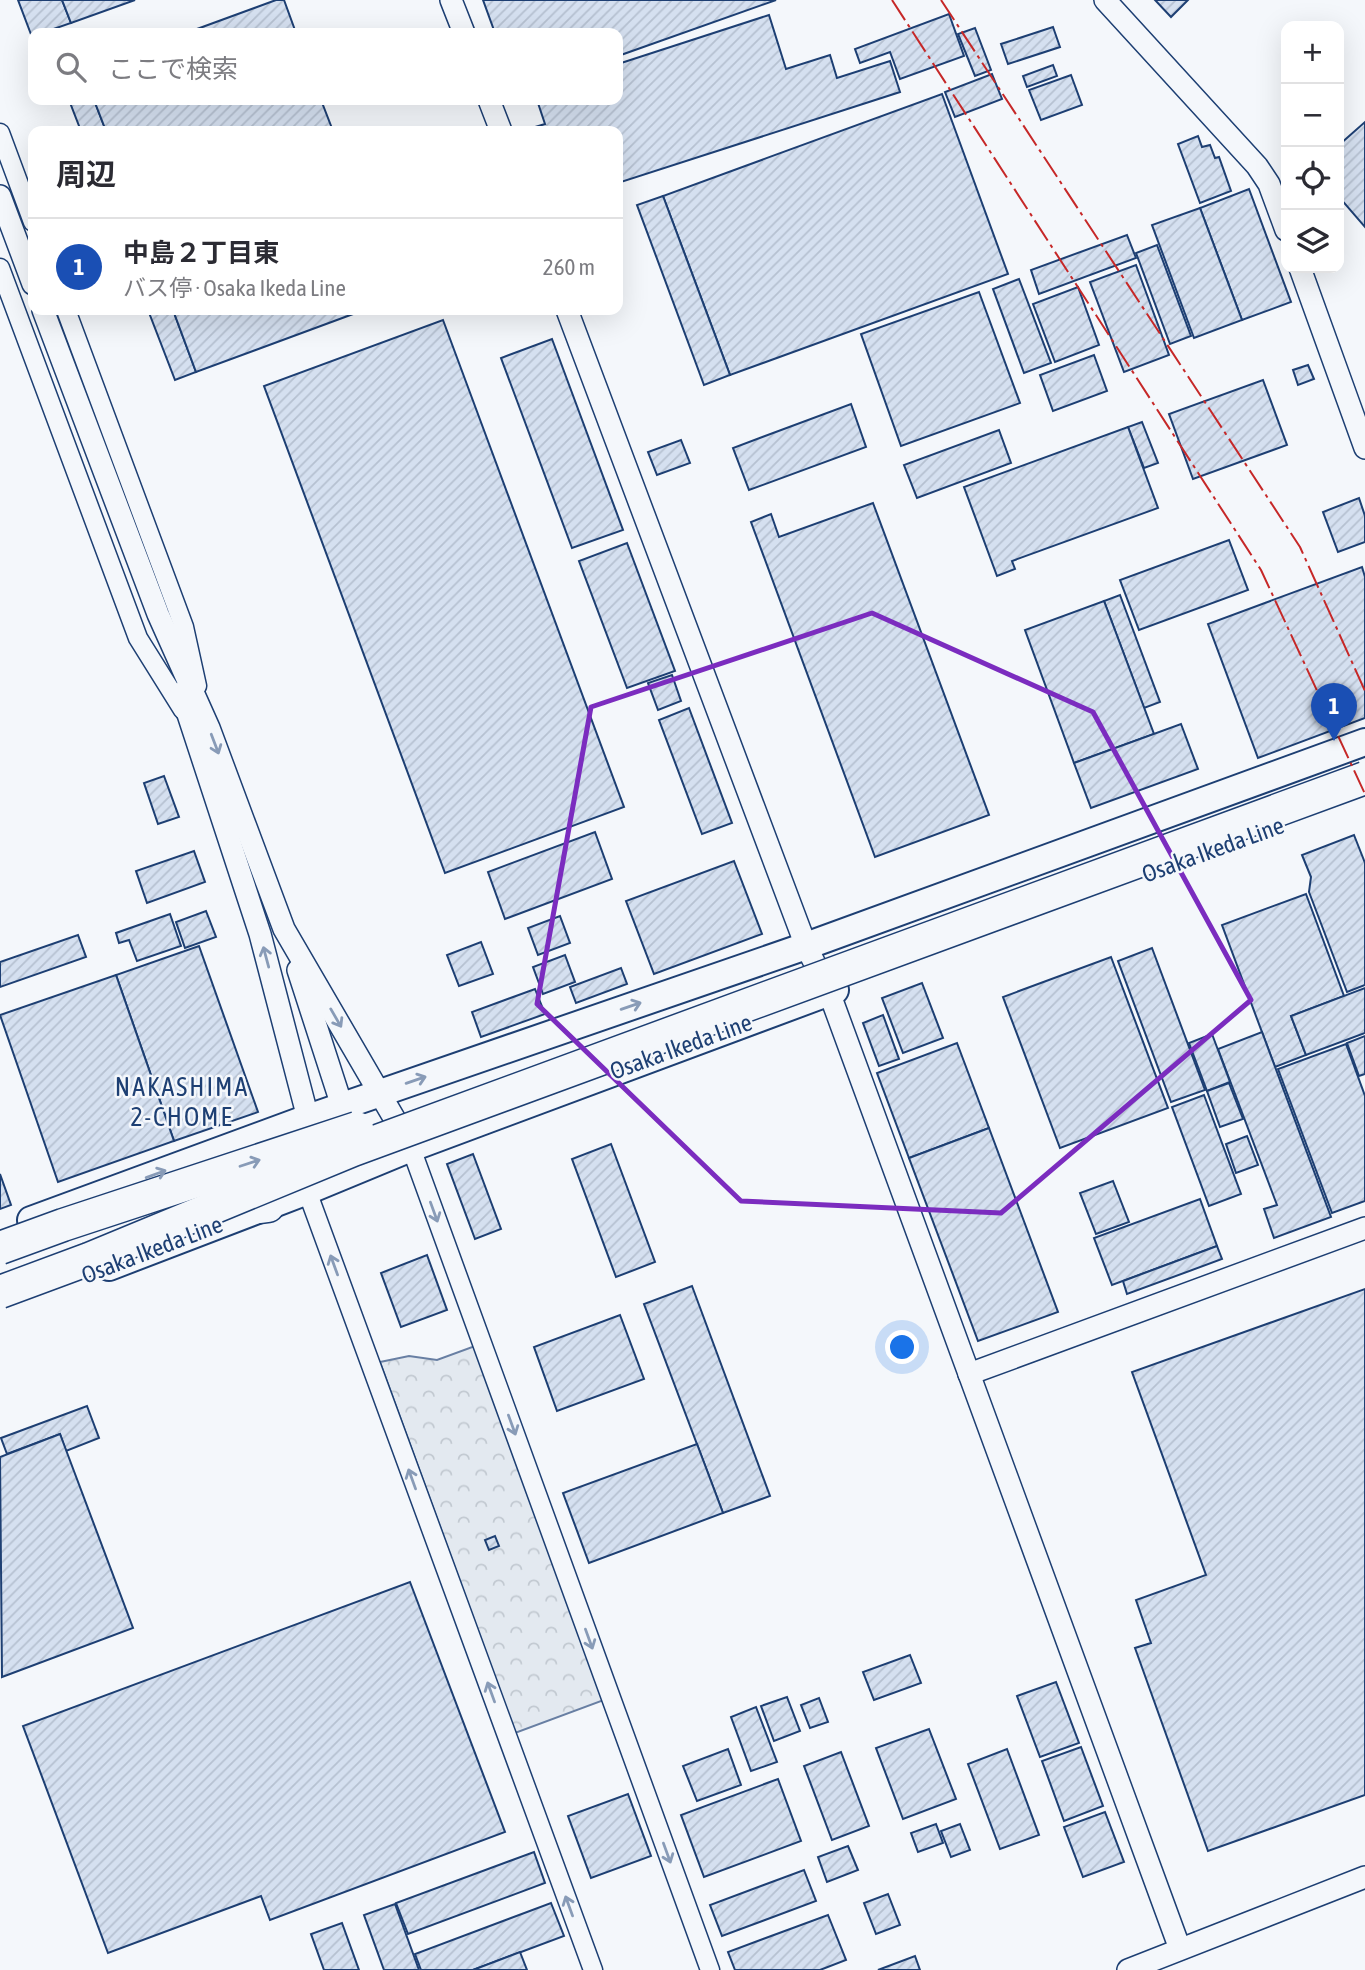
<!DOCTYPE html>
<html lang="ja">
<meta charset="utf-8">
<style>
body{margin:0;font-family:"Asap Condensed","Noto Sans JP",sans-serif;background:#f7f7f7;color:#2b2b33}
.controls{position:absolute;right:21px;top:21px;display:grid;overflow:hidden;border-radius:14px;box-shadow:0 7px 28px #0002}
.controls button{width:63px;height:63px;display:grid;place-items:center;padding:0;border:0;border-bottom:2px solid #e1e1e2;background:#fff;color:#2b2b33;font:35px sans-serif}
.you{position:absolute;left:903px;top:1348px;width:24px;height:24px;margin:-18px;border:5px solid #fff;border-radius:50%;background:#1a73e8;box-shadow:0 0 0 10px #1a73e833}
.badge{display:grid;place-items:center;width:46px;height:46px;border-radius:50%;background:#111827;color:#fff;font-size:23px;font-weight:700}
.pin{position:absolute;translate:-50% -58px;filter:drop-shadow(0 2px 4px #0008)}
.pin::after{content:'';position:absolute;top:37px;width:24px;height:21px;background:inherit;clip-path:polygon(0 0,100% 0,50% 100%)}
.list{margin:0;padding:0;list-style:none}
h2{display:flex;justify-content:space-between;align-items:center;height:91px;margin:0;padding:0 28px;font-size:30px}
h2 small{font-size:23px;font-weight:400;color:#7c7c81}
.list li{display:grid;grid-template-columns:46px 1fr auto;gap:21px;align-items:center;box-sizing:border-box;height:98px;padding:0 28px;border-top:2px solid #e1e1e2}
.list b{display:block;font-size:26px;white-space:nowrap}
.list p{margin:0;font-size:23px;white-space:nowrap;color:#7c7c81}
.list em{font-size:23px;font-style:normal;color:#7c7c81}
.icon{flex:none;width:38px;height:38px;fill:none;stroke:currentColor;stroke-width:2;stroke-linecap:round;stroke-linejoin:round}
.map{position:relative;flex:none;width:1365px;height:1970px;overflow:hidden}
.search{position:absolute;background:#fff;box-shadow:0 7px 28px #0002;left:28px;top:28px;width:595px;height:77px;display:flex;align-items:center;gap:18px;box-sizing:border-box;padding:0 24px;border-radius:14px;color:#7c7c81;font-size:26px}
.panel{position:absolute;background:#fff;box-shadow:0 7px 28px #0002;left:28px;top:126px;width:595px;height:189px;border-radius:14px}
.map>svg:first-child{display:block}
.forest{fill:url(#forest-crowns);stroke:#687fa3;stroke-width:2}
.building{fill:url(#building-hatch);stroke:#1d3f73;stroke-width:2}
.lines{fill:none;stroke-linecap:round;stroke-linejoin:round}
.minor-casing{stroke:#1d3f73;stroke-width:21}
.tertiary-casing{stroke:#1d3f73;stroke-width:24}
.primary-casing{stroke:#1d3f73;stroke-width:30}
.motorway-casing{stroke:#1d3f73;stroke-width:35}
.minor{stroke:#f4f7fb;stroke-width:18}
.tertiary{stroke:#f4f7fb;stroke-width:21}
.primary{stroke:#f4f7fb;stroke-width:26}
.motorway{stroke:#f4f7fb;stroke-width:32}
.motorway-bridge-casing{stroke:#1d3f73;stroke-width:35;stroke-linecap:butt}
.motorway-bridge{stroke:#f4f7fb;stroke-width:32}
.power{stroke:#c62828;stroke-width:2;stroke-dasharray:24 5 3.5 5;stroke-linecap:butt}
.oneway{stroke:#889bb7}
.marked{fill:none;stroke:#7b2cbf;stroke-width:5;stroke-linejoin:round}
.labels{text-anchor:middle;stroke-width:5;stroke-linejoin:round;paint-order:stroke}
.street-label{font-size:24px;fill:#1d3f73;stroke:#f4f7fb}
.neighbourhood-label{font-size:26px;letter-spacing:2px;fill:#1d3f73;stroke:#f4f7fb}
</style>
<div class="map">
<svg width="1365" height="1970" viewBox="0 0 1365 1970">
<defs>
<pattern id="forest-crowns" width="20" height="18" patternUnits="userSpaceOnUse" patternTransform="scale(1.75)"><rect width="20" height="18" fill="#e3e9f0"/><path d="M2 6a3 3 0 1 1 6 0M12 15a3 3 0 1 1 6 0" fill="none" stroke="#c2c9d1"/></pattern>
<pattern id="building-hatch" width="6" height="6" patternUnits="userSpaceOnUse" patternTransform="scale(1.75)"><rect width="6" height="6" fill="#d5e0f0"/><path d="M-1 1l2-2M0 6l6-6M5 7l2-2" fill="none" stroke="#b6c1d1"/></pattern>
</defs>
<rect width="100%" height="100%" fill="#f4f7fb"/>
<path class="forest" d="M 475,1346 L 604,1700 L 515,1733 L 380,1362 L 409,1356 L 437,1360 Z"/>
<g class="building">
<path d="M 18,0 L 62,0 L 71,23 L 42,33 L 33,33 L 32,37 Z"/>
<path d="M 62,0 L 135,0 L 71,23 Z"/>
<path d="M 276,0 L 284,0 L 296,33 L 186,33 Z"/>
<path d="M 483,0 L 776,0 L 618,56 L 618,33 L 495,33 Z"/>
<path d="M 1155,0 L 1188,0 L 1171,17 Z"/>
<path d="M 949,14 L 964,56 L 900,79 L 890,52 L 860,63 L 855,49 Z"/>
<path d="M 769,15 L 786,69 L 830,55 L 837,78 L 890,61 L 900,92 L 618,183 L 618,131 L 522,131 L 545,124 L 537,100 L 618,100 L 618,64 Z"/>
<path d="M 1053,27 L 1060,47 L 1008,64 L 1001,44 Z"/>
<path d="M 975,28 L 991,70 L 975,76 L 958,34 Z"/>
<path d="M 1053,65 L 1057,76 L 1027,87 L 1023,76 Z"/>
<path d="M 992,74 L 1002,99 L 955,117 L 945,92 Z"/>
<path d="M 1071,75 L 1082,105 L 1041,120 L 1029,90 Z"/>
<path d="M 942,94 L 1008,274 L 730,375 L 663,196 Z"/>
<path d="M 69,100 L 94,100 L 106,131 L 81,131 Z"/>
<path d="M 94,100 L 321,100 L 333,131 L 106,131 Z"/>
<path d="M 1365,122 L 1365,227 L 1339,197 L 1339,145 Z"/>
<path d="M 1198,136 L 1202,147 L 1210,145 L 1215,158 L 1219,157 L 1231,191 L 1200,203 L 1178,144 Z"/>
<path d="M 1249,189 L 1291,302 L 1242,320 L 1200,208 Z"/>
<path d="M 663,196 L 730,375 L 704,385 L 637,205 Z"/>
<path d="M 1200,208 L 1242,320 L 1194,338 L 1152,225 Z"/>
<path d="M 1127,235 L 1136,258 L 1039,294 L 1031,270 Z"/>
<path d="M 1157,245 L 1191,336 L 1170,344 L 1136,253 Z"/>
<path d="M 1136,265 L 1169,355 L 1124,372 L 1090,282 Z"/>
<path d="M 1019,279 L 1051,363 L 1024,373 L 993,289 Z"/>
<path d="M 1078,287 L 1099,345 L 1055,362 L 1033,304 Z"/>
<path d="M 979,292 L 1020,403 L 901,446 L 861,334 Z"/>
<path d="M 148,310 L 173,310 L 196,372 L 175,380 Z"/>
<path d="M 173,310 L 364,310 L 196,372 Z"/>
<path d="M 443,320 L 624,807 L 445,873 L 264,386 Z"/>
<path d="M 552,339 L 623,530 L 572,548 L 501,358 Z"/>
<path d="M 1094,355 L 1107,391 L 1053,411 L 1040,375 Z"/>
<path d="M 1308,365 L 1314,379 L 1298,385 L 1293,370 Z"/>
<path d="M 1263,380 L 1287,445 L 1193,479 L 1169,414 Z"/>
<path d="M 851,404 L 866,447 L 749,490 L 733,448 Z"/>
<path d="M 1142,422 L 1158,463 L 1144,468 L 1128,427 Z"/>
<path d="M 1128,427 L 1158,508 L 1012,561 L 1015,569 L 997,576 L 964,487 Z"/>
<path d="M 999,430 L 1011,463 L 917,498 L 904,465 Z"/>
<path d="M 681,440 L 690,463 L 657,475 L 648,452 Z"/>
<path d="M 1359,498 L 1365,516 L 1365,542 L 1338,552 L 1323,512 Z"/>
<path d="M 873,503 L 989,815 L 875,857 L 751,522 L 771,514 L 779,537 Z"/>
<path d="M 1229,540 L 1248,590 L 1139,630 L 1120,580 Z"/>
<path d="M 627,543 L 675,671 L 627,688 L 579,561 Z"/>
<path d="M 1362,567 L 1365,577 L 1365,718 L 1258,758 L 1208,624 Z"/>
<path d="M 1120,595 L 1160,702 L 1144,708 L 1104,601 Z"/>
<path d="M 1104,601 L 1154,734 L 1074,763 L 1025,630 Z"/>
<path d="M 672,675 L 681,701 L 658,710 L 648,683 Z"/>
<path d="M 689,708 L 732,823 L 702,834 L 659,720 Z"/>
<path d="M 1181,724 L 1198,769 L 1091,808 L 1074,763 Z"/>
<path d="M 164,776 L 179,817 L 158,824 L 144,783 Z"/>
<path d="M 595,832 L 612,879 L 505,919 L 488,872 Z"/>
<path d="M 1354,835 L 1365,863 L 1365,985 L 1347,992 L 1309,892 L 1311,877 L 1302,855 Z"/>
<path d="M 194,851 L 205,882 L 147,903 L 136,871 Z"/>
<path d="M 734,861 L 762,934 L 654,974 L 626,901 Z"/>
<path d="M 1306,894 L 1344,996 L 1291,1016 L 1306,1055 L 1275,1067 L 1222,925 Z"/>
<path d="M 206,911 L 216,937 L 185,948 L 176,922 Z"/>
<path d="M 170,914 L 181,946 L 137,961 L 129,940 L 119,943 L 116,933 Z"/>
<path d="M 560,916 L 570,943 L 538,955 L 528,928 Z"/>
<path d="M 78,935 L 86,957 L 0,987 L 0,962 Z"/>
<path d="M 481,942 L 493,974 L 459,986 L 447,955 Z"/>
<path d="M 199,946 L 258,1112 L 174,1141 L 116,975 Z"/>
<path d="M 1152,948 L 1205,1090 L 1171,1102 L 1118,961 Z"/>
<path d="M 565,955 L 575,982 L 543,994 L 533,967 Z"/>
<path d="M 1111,957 L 1168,1108 L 1060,1148 L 1003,997 Z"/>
<path d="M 621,968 L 627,984 L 576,1003 L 570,987 Z"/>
<path d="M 116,975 L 174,1141 L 58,1182 L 0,1015 Z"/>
<path d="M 922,983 L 943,1038 L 903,1053 L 882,998 Z"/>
<path d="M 1365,988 L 1365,1033 L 1306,1055 L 1291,1016 Z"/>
<path d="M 535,989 L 545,1014 L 481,1037 L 472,1012 Z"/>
<path d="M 883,1015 L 899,1059 L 879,1066 L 863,1023 Z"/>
<path d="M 1262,1032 L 1331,1217 L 1274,1238 L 1264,1209 L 1277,1205 L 1218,1049 Z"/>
<path d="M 1212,1034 L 1230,1082 L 1207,1091 L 1189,1043 Z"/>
<path d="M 1365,1036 L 1365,1074 L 1359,1076 L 1347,1043 Z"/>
<path d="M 957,1043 L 989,1128 L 909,1158 L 877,1073 Z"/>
<path d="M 1346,1044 L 1365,1096 L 1365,1201 L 1332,1213 L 1278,1069 Z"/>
<path d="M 1229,1083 L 1243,1119 L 1220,1127 L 1207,1091 Z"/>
<path d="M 1204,1095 L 1241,1194 L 1209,1206 L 1172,1107 Z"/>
<path d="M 989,1128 L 1058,1312 L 978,1341 L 909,1158 Z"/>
<path d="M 1247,1136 L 1258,1165 L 1236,1173 L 1226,1144 Z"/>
<path d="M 611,1144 L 655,1262 L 616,1277 L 572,1159 Z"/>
<path d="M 473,1154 L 501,1229 L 475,1239 L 447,1164 Z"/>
<path d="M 0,1174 L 11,1205 L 0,1209 Z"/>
<path d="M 1113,1181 L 1129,1222 L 1096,1234 L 1080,1193 Z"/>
<path d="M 1200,1199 L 1217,1246 L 1112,1285 L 1094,1238 Z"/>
<path d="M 1217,1246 L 1222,1259 L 1127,1294 L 1123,1281 Z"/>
<path d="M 427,1255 L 447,1310 L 401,1327 L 381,1273 Z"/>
<path d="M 692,1286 L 770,1496 L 723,1513 L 644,1304 Z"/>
<path d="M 1365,1289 L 1365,1795 L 1208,1851 L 1135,1648 L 1151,1643 L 1136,1600 L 1206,1575 L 1132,1372 Z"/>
<path d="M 620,1315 L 644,1379 L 557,1411 L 534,1347 Z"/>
<path d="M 87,1406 L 99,1438 L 66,1451 L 60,1434 L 7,1454 L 1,1438 Z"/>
<path d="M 60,1434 L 133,1628 L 2,1677 L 0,1457 Z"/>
<path d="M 697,1444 L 723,1513 L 589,1563 L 563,1493 Z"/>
<path d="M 495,1536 L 499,1546 L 489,1550 L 485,1540 Z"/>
<path d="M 410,1582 L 505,1832 L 270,1920 L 261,1896 L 108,1953 L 23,1726 Z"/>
<path d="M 910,1655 L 921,1683 L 874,1700 L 863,1672 Z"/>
<path d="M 1056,1682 L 1079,1743 L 1040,1757 L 1017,1696 Z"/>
<path d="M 787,1697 L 800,1731 L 774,1741 L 761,1706 Z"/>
<path d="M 819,1698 L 828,1722 L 810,1728 L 801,1705 Z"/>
<path d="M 756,1707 L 777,1762 L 751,1771 L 731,1717 Z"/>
<path d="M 929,1729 L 956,1799 L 903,1819 L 876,1748 Z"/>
<path d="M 1081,1747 L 1103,1806 L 1064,1821 L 1042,1761 Z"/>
<path d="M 728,1749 L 741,1785 L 697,1801 L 683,1766 Z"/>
<path d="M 1007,1749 L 1039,1835 L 1000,1849 L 968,1764 Z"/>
<path d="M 841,1752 L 869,1826 L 832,1840 L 804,1766 Z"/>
<path d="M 778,1779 L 801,1841 L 704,1877 L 681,1815 Z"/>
<path d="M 628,1794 L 651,1856 L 591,1878 L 568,1816 Z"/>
<path d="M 1105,1812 L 1124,1862 L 1083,1877 L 1064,1827 Z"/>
<path d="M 936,1824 L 943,1843 L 918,1852 L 911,1833 Z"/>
<path d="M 960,1824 L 970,1850 L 951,1857 L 941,1831 Z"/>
<path d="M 848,1846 L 858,1870 L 827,1882 L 818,1857 Z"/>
<path d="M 534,1852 L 545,1883 L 408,1934 L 396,1903 Z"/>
<path d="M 804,1870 L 816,1901 L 722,1936 L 710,1905 Z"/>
<path d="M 888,1894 L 900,1925 L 876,1934 L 864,1903 Z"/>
<path d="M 551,1903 L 564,1936 L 473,1970 L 421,1970 L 415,1954 Z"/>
<path d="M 395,1904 L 419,1970 L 384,1970 L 364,1915 Z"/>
<path d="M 828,1915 L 846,1960 L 820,1970 L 735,1970 L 728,1952 Z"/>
<path d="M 342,1923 L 359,1970 L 324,1970 L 311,1934 Z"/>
<path d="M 520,1952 L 527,1970 L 473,1970 Z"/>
<path d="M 915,1956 L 920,1970 L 878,1970 Z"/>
</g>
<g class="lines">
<defs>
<g id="minor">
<path d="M 0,133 L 33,222"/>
<path d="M 0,268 L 138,638 L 183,710"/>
<path d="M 66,310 L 184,627 L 197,686"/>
<path d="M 411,1148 L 710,1970"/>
<path d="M 307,1181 L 307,1191 L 593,1970"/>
</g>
<g id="tertiary">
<path d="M 451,0 L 464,33"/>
<path d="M 1105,0 L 1257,166 L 1269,184 L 1286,230"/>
<path d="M 489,100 L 501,131"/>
<path d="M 0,196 L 33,284"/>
<path d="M 1300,268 L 1365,448"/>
<path d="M 43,310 L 158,614 L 209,728 L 284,929 L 408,1142"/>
<path d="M 567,310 L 806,946 L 829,992 L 1180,1949"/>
<path d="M 181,693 L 260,934 L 308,1118"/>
<path d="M 298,970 L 342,1106 L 344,1120"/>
<path d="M 969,1374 L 1365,1228"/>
<path d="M 1128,1970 L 1365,1877"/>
</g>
<g id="primary">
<path d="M 31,1220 L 308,1118 L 806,946 L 1365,742"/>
<path d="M 109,1267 L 307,1191 L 411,1148 L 835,990"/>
</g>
<path id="motorway" d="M 0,1272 L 163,1213 C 197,1206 233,1211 268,1206"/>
</defs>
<use href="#minor" class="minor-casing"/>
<use href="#tertiary" class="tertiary-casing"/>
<use href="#primary" class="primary-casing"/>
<use href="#motorway" class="motorway-casing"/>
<use href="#minor" class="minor"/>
<use href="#tertiary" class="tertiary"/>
<use href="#primary" class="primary"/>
<use href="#motorway" class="motorway"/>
<defs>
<g id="motorway-bridge">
<path d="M 0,1248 L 63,1225 L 357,1128"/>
<path d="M 0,1292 L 89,1259 L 353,1150 L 1365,778"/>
</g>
</defs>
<use href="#motorway-bridge" class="motorway-bridge-casing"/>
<use href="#motorway-bridge" class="motorway-bridge"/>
<g class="power">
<path d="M 892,0 L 1261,570 L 1365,794"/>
<path d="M 941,0 L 1300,547 L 1365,691"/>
</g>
</g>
<defs><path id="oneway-shaft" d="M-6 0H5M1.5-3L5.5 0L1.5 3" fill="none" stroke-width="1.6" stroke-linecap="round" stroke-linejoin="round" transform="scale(1.75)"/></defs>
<g class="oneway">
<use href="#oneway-shaft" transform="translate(215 744) rotate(69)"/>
<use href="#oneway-shaft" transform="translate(266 957) rotate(-105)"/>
<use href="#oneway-shaft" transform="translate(631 1006) rotate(-19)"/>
<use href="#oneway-shaft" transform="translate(336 1018) rotate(60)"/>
<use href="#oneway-shaft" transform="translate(416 1080) rotate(-19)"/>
<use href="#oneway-shaft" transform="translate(250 1163) rotate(-18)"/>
<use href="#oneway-shaft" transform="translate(156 1174) rotate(-20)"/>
<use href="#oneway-shaft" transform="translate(434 1212) rotate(70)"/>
<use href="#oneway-shaft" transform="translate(334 1265) rotate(-110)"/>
<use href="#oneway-shaft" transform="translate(512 1425) rotate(70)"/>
<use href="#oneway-shaft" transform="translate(412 1479) rotate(-110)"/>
<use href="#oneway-shaft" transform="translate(589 1639) rotate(70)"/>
<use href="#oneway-shaft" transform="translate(491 1692) rotate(-110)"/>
<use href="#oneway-shaft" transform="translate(667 1853) rotate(70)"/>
<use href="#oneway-shaft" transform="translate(569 1906) rotate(-110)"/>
</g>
<path class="marked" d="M 872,613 L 1093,712 L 1251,1000 L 1001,1213 L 741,1201 L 537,1004 L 591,707 Z"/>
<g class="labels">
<g class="street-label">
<text transform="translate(1213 850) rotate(-20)" y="8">Osaka Ikeda Line</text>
<text transform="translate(681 1047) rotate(-20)" y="8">Osaka Ikeda Line</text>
<text transform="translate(152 1250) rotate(-21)" y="8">Osaka Ikeda Line</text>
</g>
<g class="neighbourhood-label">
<text x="182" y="1096">NAKASHIMA<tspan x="182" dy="30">2-CHOME</tspan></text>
</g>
</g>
</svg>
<div class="controls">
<button>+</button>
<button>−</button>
<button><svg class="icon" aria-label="locate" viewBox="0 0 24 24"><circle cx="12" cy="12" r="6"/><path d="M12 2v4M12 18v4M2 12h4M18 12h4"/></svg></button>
<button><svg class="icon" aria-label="layers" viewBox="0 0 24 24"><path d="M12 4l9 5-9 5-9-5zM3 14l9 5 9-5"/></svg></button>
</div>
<div class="you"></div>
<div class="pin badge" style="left:1334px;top:741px;background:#1a4fb4">1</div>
<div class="search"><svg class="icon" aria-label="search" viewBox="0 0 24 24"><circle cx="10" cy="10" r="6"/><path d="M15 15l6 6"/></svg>ここで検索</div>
<section class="panel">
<h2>周辺<small></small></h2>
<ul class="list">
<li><span class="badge" style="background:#1a4fb4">1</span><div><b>中島２丁目東</b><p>バス停 · Osaka Ikeda Line</p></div><em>260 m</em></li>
</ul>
</section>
</div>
